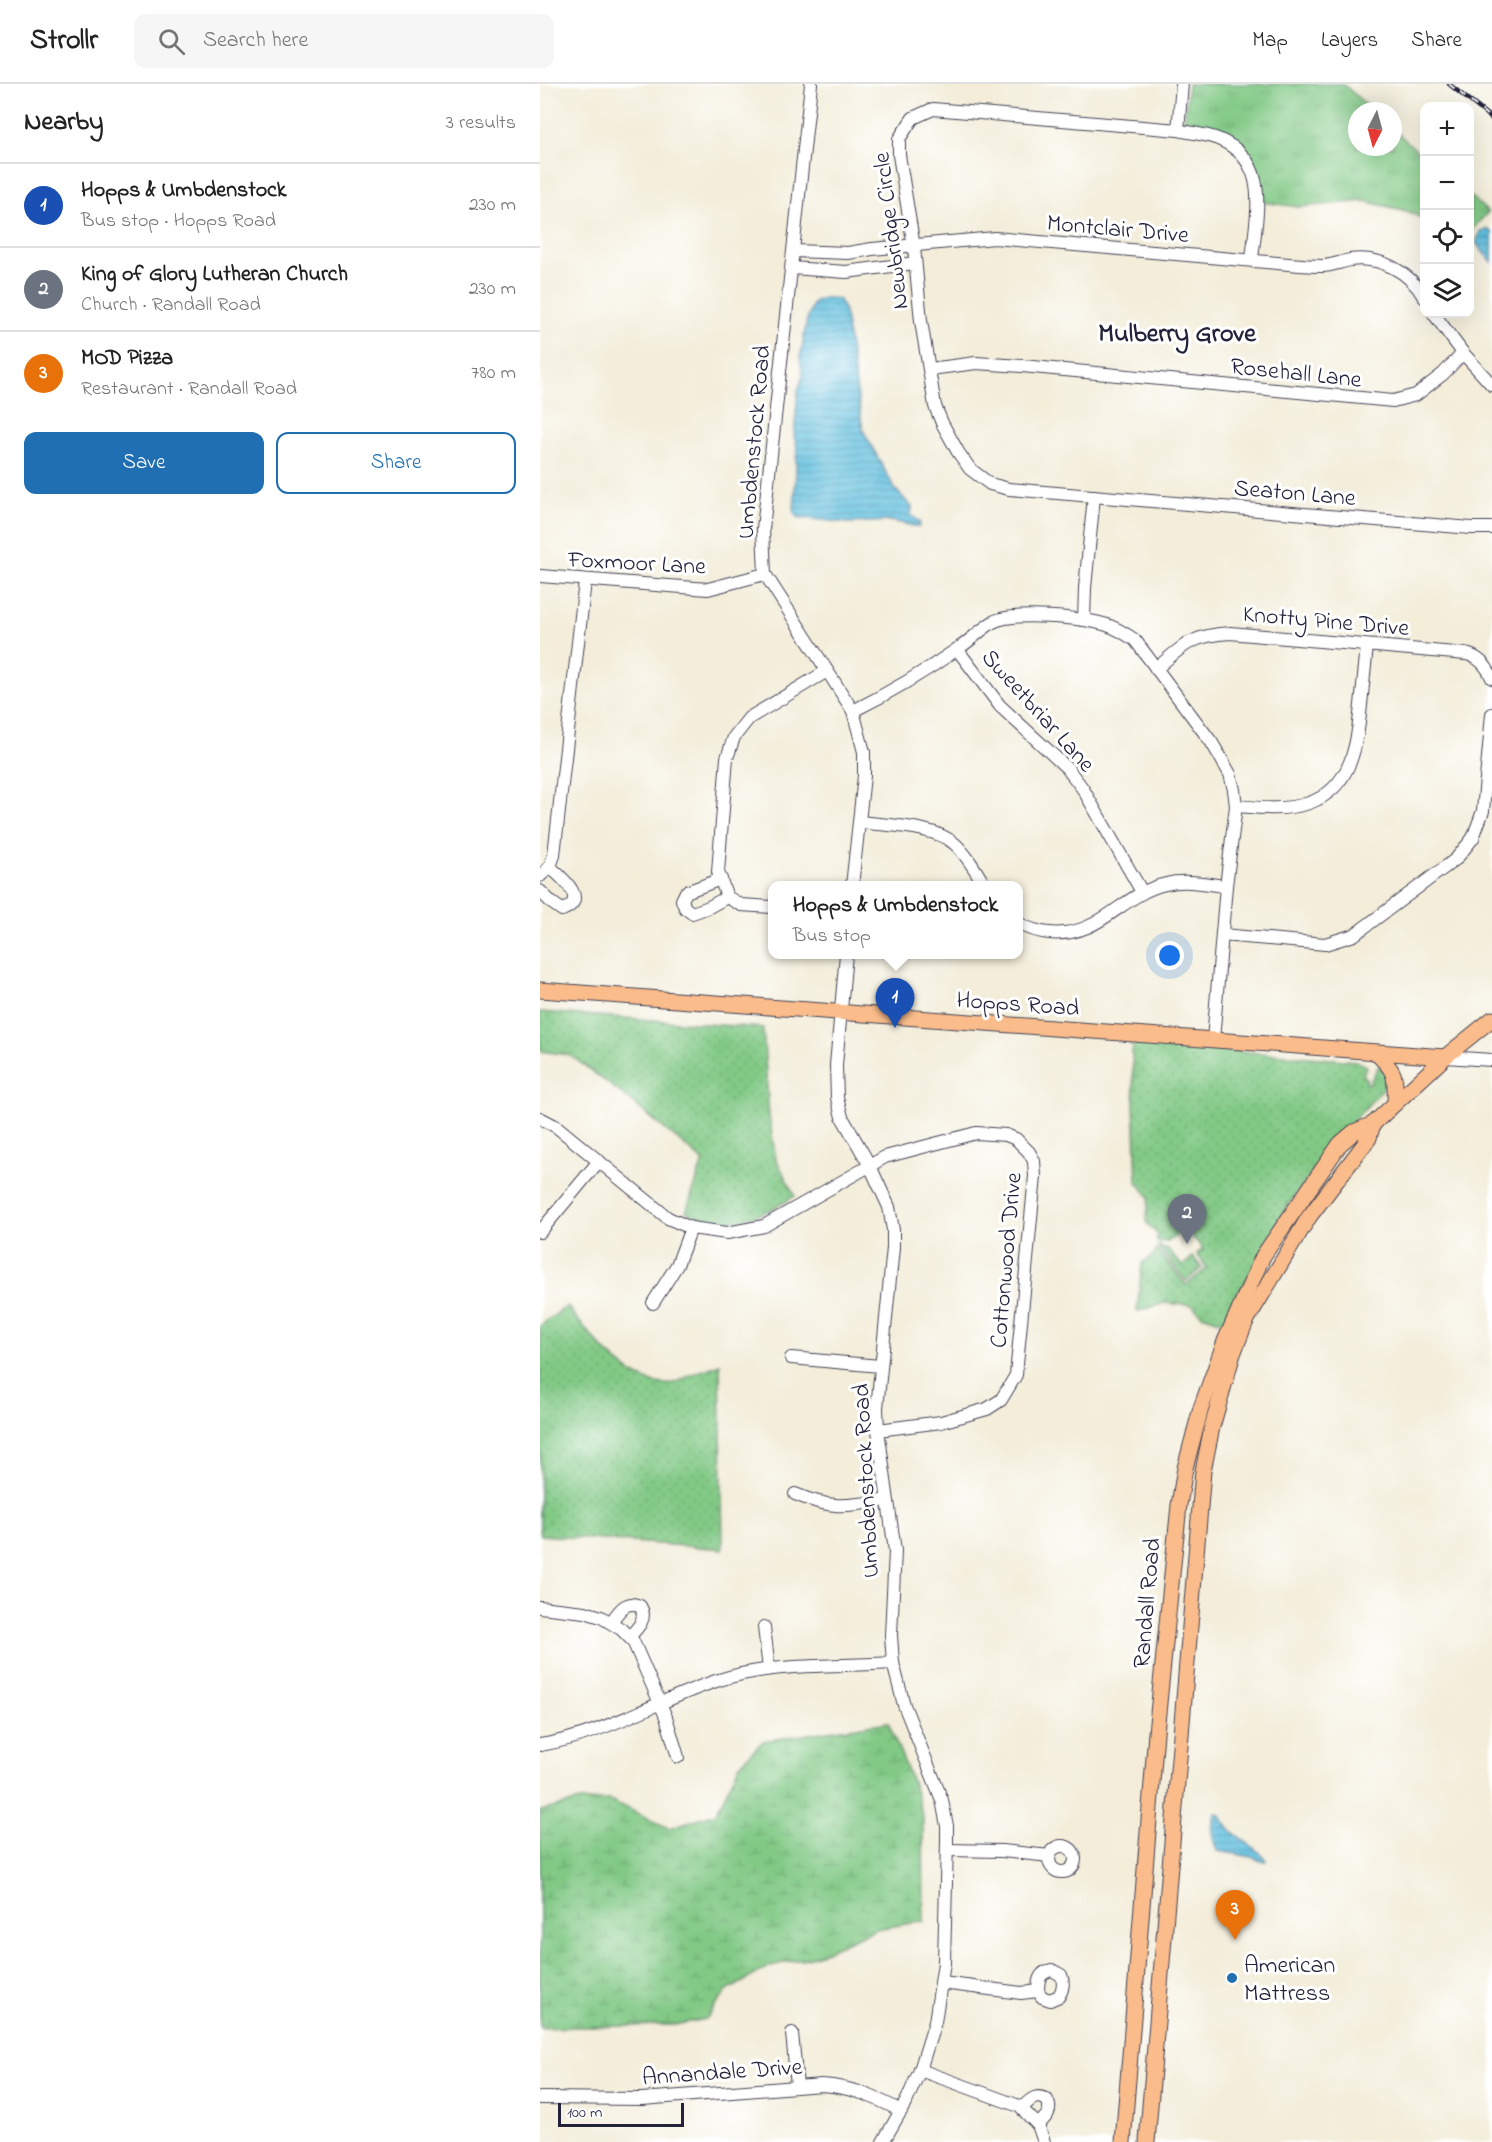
<!DOCTYPE html>
<meta charset="utf-8">
<style>
body{margin:0;font-family:"Indie Flower",sans-serif;background:#f6f6f6;color:#222}
.controls{position:absolute;right:18px;top:18px;display:grid;overflow:hidden;border-radius:12px;box-shadow:0 6px 24px #0002}
.controls button{width:54px;height:54px;display:grid;place-items:center;padding:0;border:0;border-bottom:2px solid #e0e0e0;background:#fff;color:#222;font:30px sans-serif}
.compass{position:absolute;left:808px;top:18px;width:54px;height:54px;border-radius:50%;background:#fff;box-shadow:0 6px 24px #0002;rotate:186deg}
.scale{position:absolute;left:18px;bottom:15px;width:126px;box-sizing:border-box;padding-left:6px;border:3px solid #22223b;border-top:0;font-size:16px;line-height:21px;white-space:nowrap;color:#22223b;-webkit-text-stroke:4px #fff;paint-order:stroke}
.you{position:absolute;left:630px;top:872px;width:21px;height:21px;margin:-15px;border:4px solid #fff;border-radius:50%;background:#1a73e8;box-shadow:0 0 0 9px #1a73e833}
.badge{display:grid;place-items:center;width:39px;height:39px;border-radius:50%;background:#1f6fb2;color:#fff;font-size:20px;font-weight:700}
.pin{position:absolute;translate:-50% -50px;filter:drop-shadow(0 2px 3px #0008)}
.pin::after{content:'';position:absolute;top:32px;width:21px;height:18px;background:inherit;clip-path:polygon(0 0,100% 0,50% 100%)}
.popup{position:absolute;left:228px;top:797px;width:255px;height:78px;box-sizing:border-box;display:grid;place-content:center;border-radius:12px;background:#fff;filter:drop-shadow(0 2px 4px #0005);font-size:20px;white-space:nowrap;color:#767676}
.popup b{font-size:22px;color:#222}
.popup::after{content:'';position:absolute;left:50%;top:100%;margin-left:-12px;border:12px solid transparent;border-top-color:#fff}
.list{margin:0;padding:0;list-style:none}
h2{display:flex;justify-content:space-between;align-items:center;height:78px;margin:0;padding:0 24px;font-size:26px}
h2 small{font-size:20px;font-weight:400;color:#767676}
.list li{display:grid;grid-template-columns:39px 1fr auto;gap:18px;align-items:center;box-sizing:border-box;height:84px;padding:0 24px;border-top:2px solid #e0e0e0}
.list b{display:block;font-size:22px;white-space:nowrap}
.list p{margin:0;font-size:20px;white-space:nowrap;color:#767676}
.list em{font-size:20px;font-style:normal;color:#767676}
.actions{display:flex;gap:12px;padding:18px 24px}
.actions a{flex:1;padding:14px 0;border:2px solid #1f6fb2;border-radius:12px;text-align:center;font-size:21px;color:#1f6fb2}
.actions .main{background:#1f6fb2;color:#fff}
.icon{flex:none;width:33px;height:33px;fill:none;stroke:currentColor;stroke-width:2;stroke-linecap:round;stroke-linejoin:round}
.map{position:relative;flex:none;width:952px;height:2058px;overflow:hidden}
header{display:flex;align-items:center;gap:36px;box-sizing:border-box;height:84px;padding:0 30px;background:#fff;border-bottom:2px solid #e0e0e0}
header strong{font-size:28px}
nav{display:flex;gap:33px;margin-inline-start:auto;font-size:21px}
.search{width:420px;height:54px;background:#f6f6f6;display:flex;align-items:center;gap:15px;box-sizing:border-box;padding:0 21px;border-radius:12px;color:#767676;font-size:22px}
main{display:flex}
aside{flex:1;background:#fff}
.map>svg:first-child{display:block}
.grass{fill:url(#grass-dots);stroke:#527660;stroke-width:1.5}
.wetland{fill:url(#wetland-marsh);stroke:#527660;stroke-width:1.5}
.park{fill:url(#park-tufts);stroke:#527660;stroke-width:1.5}
.water{fill:url(#water-rules);stroke:#42718d;stroke-width:1.5}
.lines{fill:none;stroke-linecap:round;stroke-linejoin:round}
.minor-casing{stroke:#414053;stroke-width:14}
.major-casing{stroke:#414053;stroke-width:17}
.minor{stroke:#fff;stroke-width:12}
.major{stroke:#fabc8b;stroke-width:15}
.rail-casing{stroke:#22223b;stroke-width:4.5}
.rail{stroke:#fff;stroke-width:2;stroke-dasharray:7;stroke-linecap:butt}
.poi-dot{fill:#1f6fb2;stroke:#fff;stroke-width:2}
.labels{text-anchor:middle;stroke-width:6;stroke-linejoin:round;paint-order:stroke}
.street-label{font-size:24px;fill:#22223b;stroke:#fff}
.poi-label{font-size:24px;fill:#22223b;stroke:#fff;text-anchor:start}
.neighbourhood-label{font-size:26px;font-weight:bold;fill:#22223b;stroke:#fff}
</style>
<header>
<strong>Strollr</strong>
<div class="search"><svg class="icon" aria-label="search" viewBox="0 0 24 24"><circle cx="10" cy="10" r="6"/><path d="M15 15l6 6"/></svg>Search here</div>
<nav><a>Map</a><a>Layers</a><a>Share</a></nav>
</header>
<main>
<aside>
<h2>Nearby<small>3 results</small></h2>
<ul class="list">
<li><span class="badge" style="background:#1a4fb4">1</span><div><b>Hopps &amp; Umbdenstock</b><p>Bus stop · Hopps Road</p></div><em>230 m</em></li>
<li><span class="badge" style="background:#6b7280">2</span><div><b>King of Glory Lutheran Church</b><p>Church · Randall Road</p></div><em>230 m</em></li>
<li><span class="badge" style="background:#e8710a">3</span><div><b>MOD Pizza</b><p>Restaurant · Randall Road</p></div><em>780 m</em></li>
</ul>
<div class="actions"><a class="main">Save</a><a>Share</a></div>
</aside>
<div class="map">
<svg width="952" height="2058" viewBox="0 0 952 2058">
<defs>
<pattern id="grass-dots" width="8" height="8" patternUnits="userSpaceOnUse" patternTransform="scale(1.5)"><rect width="8" height="8" fill="#81c985"/><path d="M2 2h.1M6 6h.1" fill="none" stroke="#6fac74" stroke-width="1.8" stroke-linecap="round"/></pattern>
<pattern id="wetland-marsh" width="20" height="14" patternUnits="userSpaceOnUse" patternTransform="scale(1.5)"><rect width="20" height="14" fill="#81c985"/><path d="M1 5h8M5 5V1M11 12h8M15 12V8" fill="none" stroke="#6fac74"/></pattern>
<pattern id="park-tufts" width="24" height="20" patternUnits="userSpaceOnUse" patternTransform="scale(1.5)"><rect width="24" height="20" fill="#81c985"/><path d="M3 7l-1-3M5 7V3M7 7l1-3M15 17l-1-3M17 17v-4M19 17l1-3" fill="none" stroke="#6fac74"/></pattern>
<pattern id="water-rules" width="6" height="5" patternUnits="userSpaceOnUse" patternTransform="scale(1.5)"><rect width="6" height="5" fill="#61c0df"/><path d="M0 2.5h6" fill="none" stroke="#509cb6"/></pattern>
</defs>
<rect width="100%" height="100%" fill="#fff"/>
<filter id="ink" filterUnits="userSpaceOnUse"><feTurbulence type="fractalNoise" baseFrequency=".0167" numOctaves="2"/><feDisplacementMap in="SourceGraphic" scale="12" xChannelSelector="R" yChannelSelector="G"/><feConvolveMatrix kernelMatrix="1 2 1 2 8 2 1 2 1" color-interpolation-filters="sRGB"/></filter>
<filter id="wash" filterUnits="userSpaceOnUse"><feTurbulence type="fractalNoise" baseFrequency=".008" numOctaves="4" result="noise"/><feDisplacementMap in="SourceGraphic" scale="24" xChannelSelector="R" yChannelSelector="G"/><feGaussianBlur stdDeviation="1.35" result="paint"/><feColorMatrix in="noise" values="0 0 0 0 0 0 0 0 0 0 0 0 0 0 0 0 0 1.4 0 .05"/><feComposite in="paint" operator="in"/></filter>
<g filter="url(#wash)">
<rect width="100%" height="100%" fill="#f3edd9"/>
<g class="grass">
<path d="M 0,928 L 223,944 L 229,1032 L 236,1075 L 255,1112 C 216,1136 191,1145 146,1128 L 163,1077 L 86,1013 L 30,971 L 0,967 Z"/>
<path d="M 598,959 L 817,977 L 826,982 L 823,992 L 827,994 L 826,999 L 829,1000 L 839,981 L 851,996 L 793,1059 L 745,1126 L 683,1238 L 662,1231 L 652,1221 L 624,1219 L 597,1228 L 602,1179 L 614,1171 L 617,1165 L 646,1201 L 667,1184 L 657,1170 L 663,1165 L 646,1145 L 628,1157 L 617,1158 L 617,1150 L 606,1138 L 609,1113 L 597,1098 L 592,967 L 594,960 Z"/>
<path d="M 618,1162 L 628,1165 L 642,1182 L 653,1173 L 662,1184 L 646,1197 Z"/>
<path d="M 27,1222 C 49,1250 88,1302 128,1300 C 142,1299 146,1291 158,1288 C 165,1285 172,1284 180,1280 L 183,1465 L 0,1451 L 0,1242 Z"/>
</g>
<path class="wetland" d="M 348,1638 L 373,1700 L 383,1733 L 384,1837 L 336,1845 L 275,1872 L 230,1882 L 187,1907 L 166,1935 L 134,1941 L 0,1944 L 0,1727 L 40,1717 L 70,1716 L 129,1744 L 176,1729 L 200,1680 L 223,1657 Z"/>
<g class="park">
<path d="M 648,0 L 803,0 L 833,27 L 817,27 L 817,63 L 853,63 L 853,45 L 884,73 L 884,135 L 863,126 L 824,117 L 759,123 L 723,118 C 724,78 705,54 665,46 C 656,44 650,46 644,39 Z"/>
<path d="M 930,112 L 948,128 L 930,148 Z"/>
</g>
<g class="water">
<path d="M 947,145 L 952,148 L 952,179 L 936,159 L 940,147 Z"/>
<path d="M 287,214 L 298,215 L 304,225 L 323,346 L 355,405 L 372,423 L 371,431 L 380,438 L 379,443 L 351,437 L 308,439 L 263,434 L 257,433 L 254,428 L 257,362 L 254,352 L 258,307 L 263,292 L 260,274 L 267,235 L 273,220 L 277,216 Z"/>
<path d="M 676,1729 L 679,1730 L 689,1745 L 724,1772 L 726,1777 L 720,1777 L 713,1773 L 678,1767 C 672,1757 670,1740 676,1729 Z"/>
</g>
</g>
<g filter="url(#ink)">
<g class="lines">
<defs>
<g id="minor">
<path d="M 271,0 L 223,445 L 225,490 L 313,627 L 324,668 L 324,692 L 312,802"/>
<path d="M 638,46 L 642,0"/>
<path d="M 254,167 L 308,169 L 332,165 L 455,154 L 749,180 C 760,181 771,182 782,182 C 791,182 800,178 810,176 C 840,172 869,187 884,213"/>
<path d="M 712,176 C 716,130 732,77 678,55 C 666,50 651,49 638,46 L 393,25 L 373,34 L 359,55 L 359,71 L 374,163 L 381,237 L 395,322 L 402,339 L 418,368 L 430,385 L 450,400 L 469,405 L 931,444 L 952,444"/>
<path d="M 252,184 L 306,188 L 375,179"/>
<path d="M 894,230 L 923,269 L 952,301"/>
<path d="M 390,285 L 436,279 L 482,282 L 853,317 L 876,311 L 903,290 L 923,269"/>
<path d="M 0,492 L 168,505 L 225,490"/>
<path d="M 544,536 L 545,504 L 554,412"/>
<path d="M 417,565 L 460,622 L 527,684 L 543,705 L 602,808"/>
<path d="M 616,585 C 643,561 653,551 690,549 L 926,570 C 939,573 947,582 952,594"/>
<path d="M 313,627 C 349,609 383,589 416,566 C 429,558 440,546 453,538 C 473,527 544,534 567,541 C 577,544 586,550 595,556 L 672,659 L 690,690 L 694,706 L 696,722 L 686,802 L 673,956"/>
<path d="M 696,722 C 719,724 746,727 769,719 C 812,704 817,660 821,621 C 823,601 825,581 827,562"/>
<path d="M 320,738 C 347,742 394,741 415,760 C 427,771 436,787 445,802"/>
<path d="M 0,792 L 10,783 L 14,771 L 45,497"/>
<path d="M 181,795 L 146,808 L 142,816 L 145,824 L 152,829 L 169,823 L 187,813"/>
<path d="M 0,807 L 12,819 L 22,826 C 50,816 22,794 10,783"/>
<path d="M 232,823 L 201,821 L 187,813 L 178,788 L 187,674 L 194,653 L 209,634 L 287,587"/>
<path d="M 478,839 C 487,844 498,848 509,849 C 561,854 580,810 626,800 C 645,795 667,800 686,802"/>
<path d="M 682,851 L 785,860 L 814,851 L 916,775 L 933,754 L 943,727 L 952,630"/>
<path d="M 306,870 L 296,981 L 297,1014 L 302,1033 L 329,1080 L 349,1123 L 353,1146 L 353,1164 L 337,1324 L 338,1346 L 355,1467 L 351,1551 L 353,1579 L 364,1621 L 402,1716 L 407,1742 L 407,1758 L 404,1879 L 395,1938 L 380,1986 L 367,2016 L 343,2058"/>
<path d="M 905,973 L 952,976"/>
<path d="M 0,1034 L 17,1043 L 128,1134 L 151,1144 L 187,1149 L 224,1142 L 345,1073 L 436,1049 L 466,1051 L 476,1055 L 489,1068 L 494,1077 L 495,1092 L 476,1291 L 461,1316 L 447,1325 L 401,1338 L 338,1346"/>
<path d="M 0,1148 L 59,1077"/>
<path d="M 113,1219 L 137,1181 L 151,1144"/>
<path d="M 251,1274 L 340,1282"/>
<path d="M 255,1410 C 293,1426 307,1422 347,1416"/>
<path d="M 0,1523 L 45,1528 L 61,1533 L 81,1545 L 93,1557 L 126,1633 L 138,1673"/>
<path d="M 71,1538 C 79,1527 86,1515 100,1522 C 108,1534 98,1544 89,1553"/>
<path d="M 224,1543 L 229,1585"/>
<path d="M 0,1661 C 63,1651 116,1617 176,1597 C 233,1578 294,1583 353,1579"/>
<circle cx="522" cy="1775" r="13"/>
<path d="M 407,1766 L 462,1767 L 510,1772"/>
<path d="M 402,1899 L 481,1909 L 498,1907 L 502,1913 L 510,1916 L 519,1912 C 523,1906 524,1898 521,1891 L 512,1886 C 500,1888 498,1895 498,1907"/>
<path d="M 252,1949 L 257,2002"/>
<path d="M 380,1986 L 479,2022 L 498,2041 L 504,2058"/>
<path d="M 0,2014 L 102,2015 L 282,2001 C 312,2003 335,2013 361,2027"/>
<path d="M 482,2024 C 490,2016 496,2009 507,2016 C 513,2027 506,2033 498,2041"/>
</g>
<g id="major">
<path d="M 0,906 L 905,973"/>
<path d="M 835,968 C 856,987 856,992 855,1019"/>
<path d="M 583,2058 L 616,1649 L 639,1421 L 645,1384 L 661,1324 L 685,1257 L 723,1172 L 800,1060 L 814,1048 L 833,1040 L 905,973 L 952,935"/>
<path d="M 607,2058 L 663,1387 L 672,1343 L 693,1270 L 706,1237 L 769,1133 L 829,1054 L 833,1040"/>
</g>
</defs>
<use href="#minor" class="minor-casing"/>
<use href="#major" class="major-casing"/>
<use href="#minor" class="minor"/>
<use href="#major" class="major"/>
<defs>
<path id="rail" d="M 909,0 L 952,35"/>
</defs>
<use href="#rail" class="rail-casing"/>
<use href="#rail" class="rail"/>
</g>
</g>
<circle class="poi-dot" cx="692" cy="1894" r="6"/>
<g class="labels">
<g class="street-label">
<text transform="translate(578 144) rotate(5)" y="8">Montclair Drive</text>
<text transform="translate(350 147) rotate(-97)" y="8">Newbridge Circle</text>
<text transform="translate(756 288) rotate(6)" y="8">Rosehall Lane</text>
<text transform="translate(213 358) rotate(-85)" y="8">Umbdenstock Road</text>
<text transform="translate(755 408) rotate(5)" y="8">Seaton Lane</text>
<text transform="translate(97 478) rotate(3)" y="8">Foxmoor Lane</text>
<text transform="translate(786 536) rotate(5)" y="8">Knotty Pine Drive</text>
<text transform="translate(499 626) rotate(48)" y="8">Sweetbriar Lane</text>
<text transform="translate(478 919) rotate(4)" y="8">Hopps Road</text>
<text transform="translate(465 1176) rotate(-85)" y="8">Cottonwood Drive</text>
<text transform="translate(325 1397) rotate(-93)" y="8">Umbdenstock Road</text>
<text transform="translate(606 1519) rotate(-85)" y="8">Randall Road</text>
<text transform="translate(182 1987) rotate(-4)" y="8">Annandale Drive</text>
</g>
<g class="poi-label">
<text x="704" y="1888">American<tspan x="704" dy="28">Mattress</tspan></text>
</g>
<g class="neighbourhood-label">
<text x="637" y="257">Mulberry Grove</text>
</g>
</g>
</svg>
<div class="controls">
<button>+</button>
<button>−</button>
<button><svg class="icon" aria-label="locate" viewBox="0 0 24 24"><circle cx="12" cy="12" r="6"/><path d="M12 2v4M12 18v4M2 12h4M18 12h4"/></svg></button>
<button><svg class="icon" aria-label="layers" viewBox="0 0 24 24"><path d="M12 4l9 5-9 5-9-5zM3 14l9 5 9-5"/></svg></button>
</div>
<svg class="compass" viewBox="-18 -18 36 36"><path d="M0-13l5 13h-10z" fill="#e53935"/><path d="M0 13l5-13h-10z" fill="#767676"/></svg>
<div class="scale">100 m</div>
<div class="you"></div>
<div class="pin badge" style="left:355px;top:944px;background:#1a4fb4">1</div>
<div class="popup"><b>Hopps &amp; Umbdenstock</b>Bus stop</div>
<div class="pin badge" style="left:647px;top:1160px;background:#6b7280">2</div>
<div class="pin badge" style="left:695px;top:1856px;background:#e8710a">3</div>
</div>
</main>
